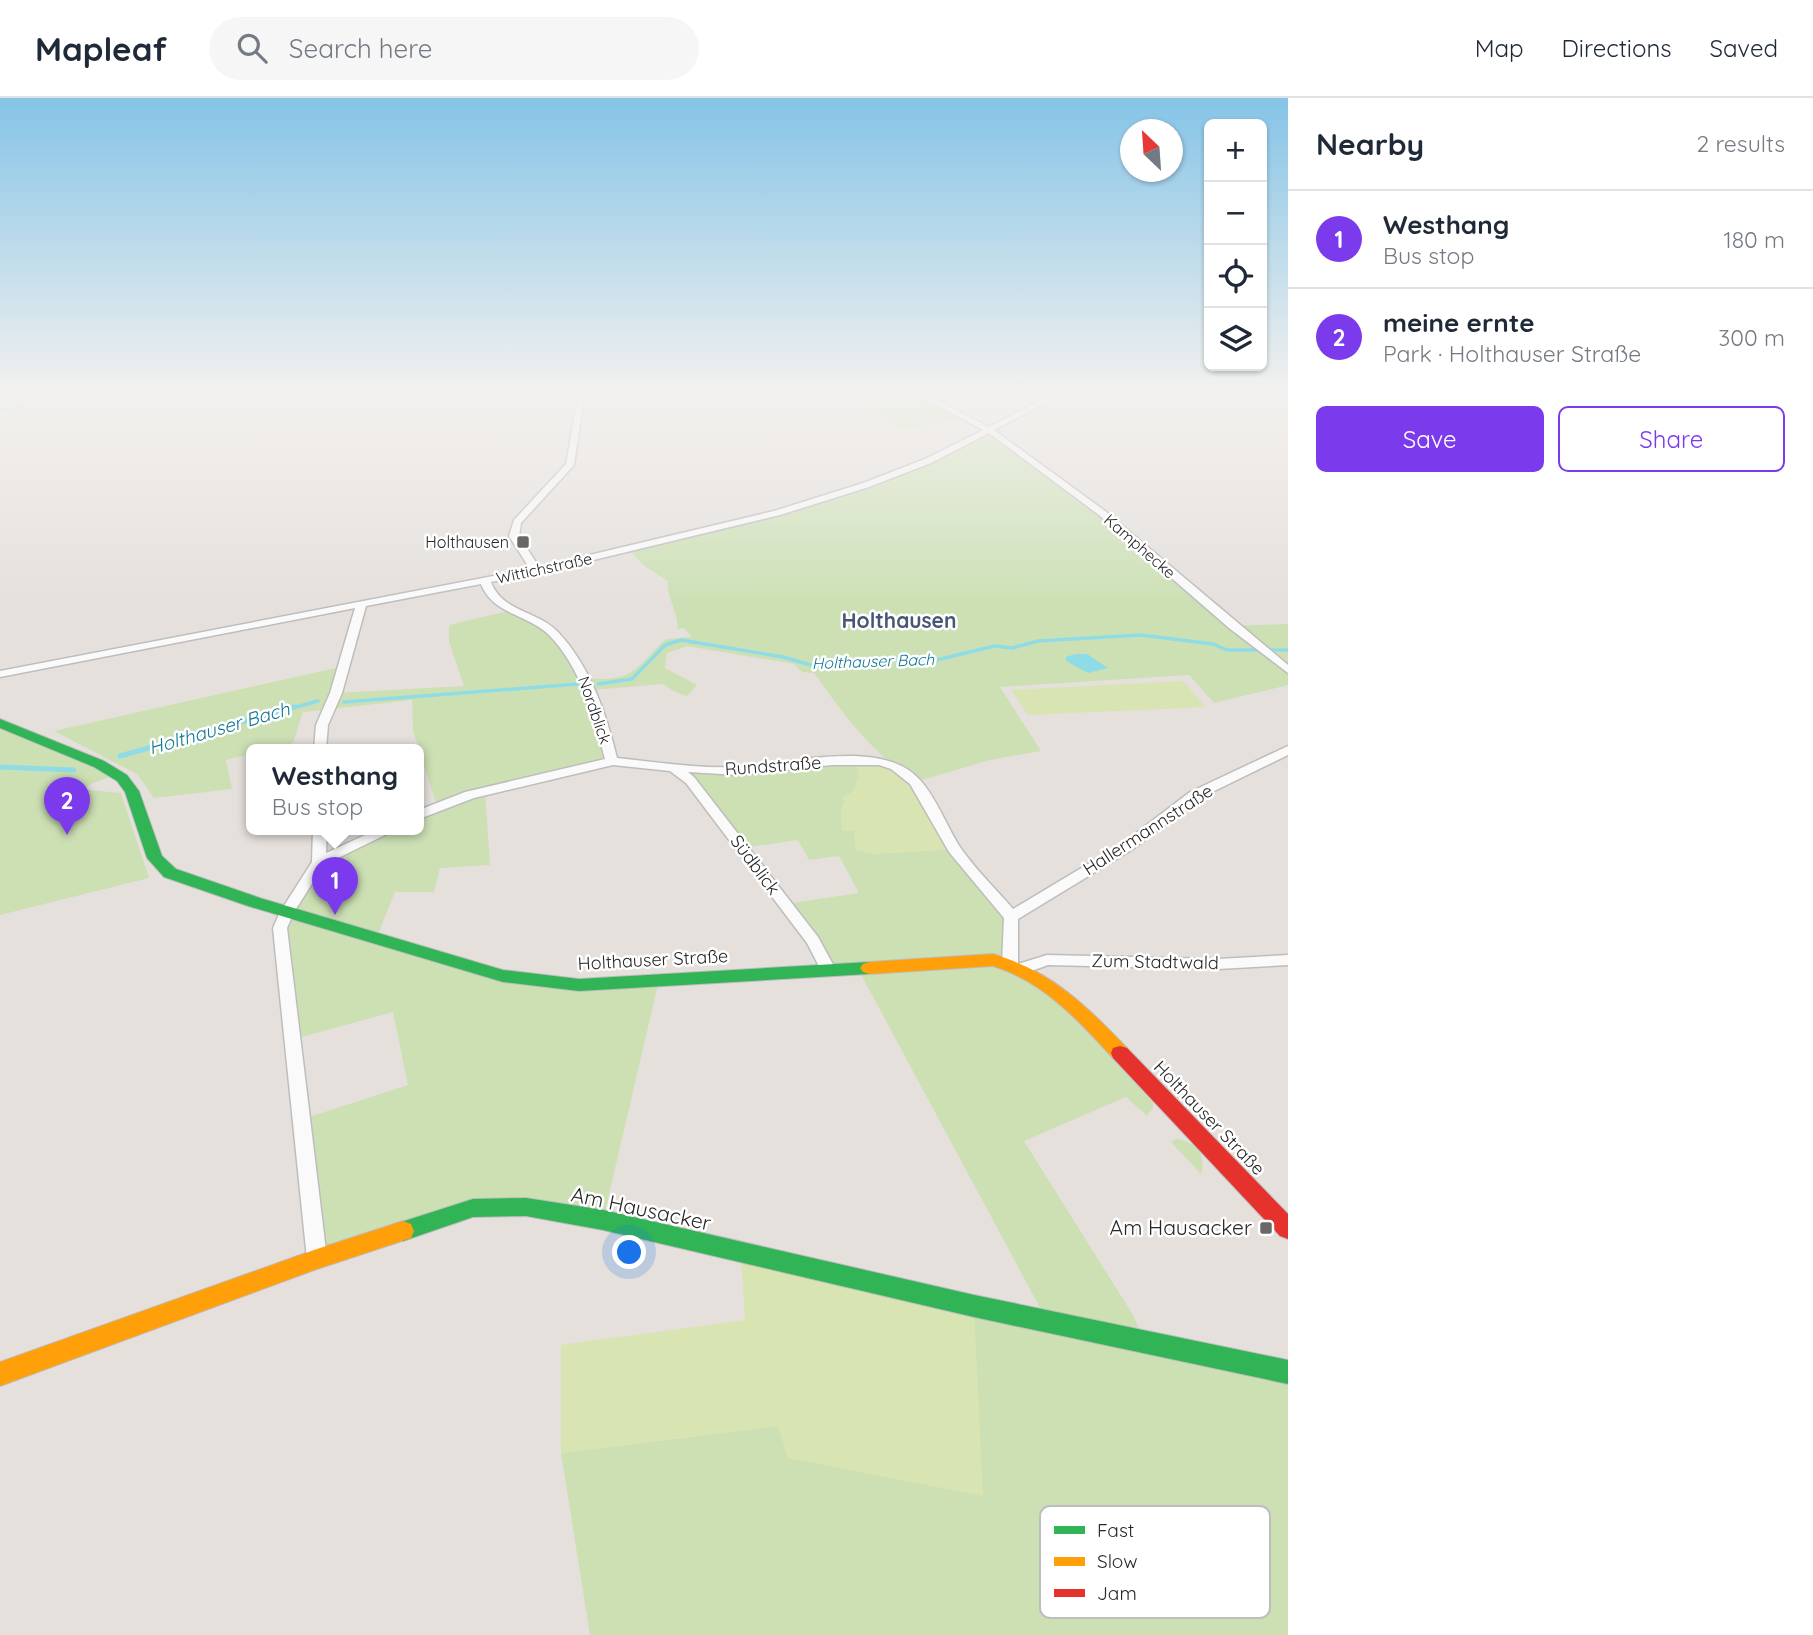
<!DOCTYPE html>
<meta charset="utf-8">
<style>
body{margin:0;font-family:Quicksand,sans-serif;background:#f6f6f7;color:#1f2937}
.controls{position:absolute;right:21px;top:21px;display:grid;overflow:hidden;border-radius:10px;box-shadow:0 2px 5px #0004}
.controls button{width:63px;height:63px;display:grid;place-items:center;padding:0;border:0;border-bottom:2px solid #e0e1e3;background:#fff;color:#1f2937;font:35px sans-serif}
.compass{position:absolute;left:1120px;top:21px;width:63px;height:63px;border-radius:50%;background:#fff;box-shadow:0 2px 5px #0004;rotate:335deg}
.you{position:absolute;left:630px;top:1155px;width:24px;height:24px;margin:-18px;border:5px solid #fff;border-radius:50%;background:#1a73e8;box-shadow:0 0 0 10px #1a73e833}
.badge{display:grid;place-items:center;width:46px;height:46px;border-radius:50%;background:#7c3aed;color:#fff;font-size:23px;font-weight:700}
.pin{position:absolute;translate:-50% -58px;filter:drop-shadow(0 2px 4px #0008)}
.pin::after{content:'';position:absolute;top:37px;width:24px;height:21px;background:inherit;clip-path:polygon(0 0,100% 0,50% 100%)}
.popup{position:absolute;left:246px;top:646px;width:178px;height:91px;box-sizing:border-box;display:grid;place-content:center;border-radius:10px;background:#fff;filter:drop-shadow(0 2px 5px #0005);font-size:23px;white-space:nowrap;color:#747a83}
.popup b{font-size:26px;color:#1f2937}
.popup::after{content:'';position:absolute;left:50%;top:100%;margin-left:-14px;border:14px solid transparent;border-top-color:#fff}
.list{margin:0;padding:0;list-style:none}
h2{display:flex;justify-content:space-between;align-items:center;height:91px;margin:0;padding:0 28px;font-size:30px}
h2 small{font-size:23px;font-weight:400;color:#747a83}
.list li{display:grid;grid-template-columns:46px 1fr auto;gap:21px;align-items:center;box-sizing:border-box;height:98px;padding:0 28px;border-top:2px solid #e0e1e3}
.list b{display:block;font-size:26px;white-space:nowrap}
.list p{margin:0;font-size:23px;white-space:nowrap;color:#747a83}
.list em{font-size:23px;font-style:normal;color:#747a83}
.actions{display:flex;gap:14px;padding:21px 28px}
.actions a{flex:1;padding:16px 0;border:2px solid #7c3aed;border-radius:10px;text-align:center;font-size:24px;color:#7c3aed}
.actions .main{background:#7c3aed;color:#fff}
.icon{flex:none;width:38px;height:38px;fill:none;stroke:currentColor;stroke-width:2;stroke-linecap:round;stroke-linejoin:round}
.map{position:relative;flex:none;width:1288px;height:1537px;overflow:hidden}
header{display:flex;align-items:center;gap:42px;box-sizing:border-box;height:98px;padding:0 35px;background:#fff;border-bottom:2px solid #e0e1e3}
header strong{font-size:33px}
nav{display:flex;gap:38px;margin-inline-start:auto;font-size:24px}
.search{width:490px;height:63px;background:#f6f6f7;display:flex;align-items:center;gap:18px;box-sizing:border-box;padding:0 24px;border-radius:38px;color:#747a83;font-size:26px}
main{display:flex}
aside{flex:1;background:#fff}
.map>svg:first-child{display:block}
.green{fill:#cce0b4}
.pitch{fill:#d8e4b2}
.water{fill:#90dce6}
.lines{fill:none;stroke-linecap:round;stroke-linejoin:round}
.stream-far2{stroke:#90dce6;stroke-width:2.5}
.stream-far1{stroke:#90dce6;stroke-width:3.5}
.stream{stroke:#90dce6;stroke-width:5}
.street-casing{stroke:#bebdbe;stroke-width:3}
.fast-casing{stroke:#bebdbe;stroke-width:2}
.slow-casing{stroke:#bebdbe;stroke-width:2}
.jam-casing{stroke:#bebdbe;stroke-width:2}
.street{fill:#fbfafa;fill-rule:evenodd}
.fast{fill:#30b455;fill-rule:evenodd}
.slow{fill:#ff9f0a;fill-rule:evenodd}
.jam{fill:#e5322d;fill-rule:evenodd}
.poi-dot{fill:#6a6866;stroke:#fff;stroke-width:2.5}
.labels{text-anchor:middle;stroke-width:5;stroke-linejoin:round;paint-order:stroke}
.far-poi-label{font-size:16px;fill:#272727;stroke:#fff;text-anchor:end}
.far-street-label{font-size:16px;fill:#272727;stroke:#fff}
.far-water-label{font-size:16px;font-style:italic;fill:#0f7692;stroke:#fff}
.street-label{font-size:18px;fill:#272727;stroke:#fff}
.water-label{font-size:19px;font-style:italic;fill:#0f7692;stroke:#fff}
.far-district-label{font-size:21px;font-weight:bold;fill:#495775;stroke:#fff}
.near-street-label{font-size:21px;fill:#272727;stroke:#fff}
.near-poi-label{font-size:21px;fill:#272727;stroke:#fff;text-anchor:end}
.key{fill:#fff;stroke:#bebebe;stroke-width:2}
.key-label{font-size:19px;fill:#272727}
</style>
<header>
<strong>Mapleaf</strong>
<div class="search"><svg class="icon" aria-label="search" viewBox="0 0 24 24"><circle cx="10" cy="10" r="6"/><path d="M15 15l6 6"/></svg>Search here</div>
<nav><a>Map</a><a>Directions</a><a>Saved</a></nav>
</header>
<main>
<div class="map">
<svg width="1288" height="1537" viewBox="0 0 1288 1537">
<rect width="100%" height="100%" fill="#e5e0dc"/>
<g class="green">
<path d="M 834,292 L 904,292 L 959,320 L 903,331 Z"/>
<path d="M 990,332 L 1102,416 L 1233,528 L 1288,526 L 1288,587 L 1214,605 L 1189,577 L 1000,589 L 1041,653 L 990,662 L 915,684 C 868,650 848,622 814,575 L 802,574 L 794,566 L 687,548 L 667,555 L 665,570 L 697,587 L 687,598 L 675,594 L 663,586 L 592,592 L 612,663 L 485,693 L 490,767 L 440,770 L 434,794 L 395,794 L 376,841 L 522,882 L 659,882 L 603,1122 L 473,1110 L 317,1161 L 303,1021 L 408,987 L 393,914 L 298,940 L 280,830 L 319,764 L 390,731 L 419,731 L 419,717 L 437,708 L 413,633 L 412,602 L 303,614 L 293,645 L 270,651 L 251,651 L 251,656 L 226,662 L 232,691 L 154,700 L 137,676 L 54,633 L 340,569 L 336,595 L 464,588 L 449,544 L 449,527 L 512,512 L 541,524 L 586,580 C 634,585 635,570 666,541 L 692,539 L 684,530 L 677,531 C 679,514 666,500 668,483 L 644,468 L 630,452 L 777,415 L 866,387 Z"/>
<path d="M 0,629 L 111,678 L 79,691 L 121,695 L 149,780 L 0,817 Z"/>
<path d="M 853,662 L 859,675 L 854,693 L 842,700 L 845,702 L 841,715 L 842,732 L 854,733 L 856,752 L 872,756 L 954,751 L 1011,819 L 1010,866 L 1039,878 L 1153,1005 L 1153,1010 L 1147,1018 L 1126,999 L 1024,1043 L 1133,1217 L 1144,1243 L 1288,1274 L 1288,1537 L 590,1537 L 561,1355 L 778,1328 L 974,1208 L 1046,1221 L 857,869 L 828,872 L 785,806 L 859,795 L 839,758 L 809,762 L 798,742 L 742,750 L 674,670 L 738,673 Z"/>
<path d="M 1176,1041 C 1195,1043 1207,1057 1201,1076 L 1171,1044 Z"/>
</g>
<g class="pitch">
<path d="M 1183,583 L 1206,609 L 1028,617 L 1011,592 Z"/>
<path d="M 853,662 L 870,662 L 904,674 L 954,751 L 871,756 L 856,752 L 854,733 L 842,733 L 841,714 L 845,702 L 841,701 L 854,693 L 859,675 Z"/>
<path d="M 741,1155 L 974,1208 L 983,1398 L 788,1360 L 778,1328 L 561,1355 L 561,1247 L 745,1222 Z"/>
</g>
<path class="water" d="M 1075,556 L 1087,556 L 1108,570 L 1088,575 L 1066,563 L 1066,559 Z"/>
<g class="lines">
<path class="stream-far2" d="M 0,313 L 76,295"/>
<g class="stream-far1">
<path d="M 598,586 L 632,581 L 665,547 L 681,542 L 783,559 L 814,568 L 888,560 L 933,563 L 994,548 L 1012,550 L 1038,543 L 1141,537 L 1213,546 L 1227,552 L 1288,552"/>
<path d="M 344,604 L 578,586"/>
<path d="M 289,611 L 318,603"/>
</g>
<g class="stream">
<path d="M 120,658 L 295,609"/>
<path d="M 0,669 L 74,672"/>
</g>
<defs>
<g id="street">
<path d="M 579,292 L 585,292 L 574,367 L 521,425 L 519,438 L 539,469 L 774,413 L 863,385 L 925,361 L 983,332 L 909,292 L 917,292 L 989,329 L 1061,292 L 1069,292 L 994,332 L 1105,413 L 1288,567 L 1288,575 L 1229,530 L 1099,417 L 989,335 L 931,365 L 869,389 L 780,417 L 548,473 L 491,484 C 502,514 538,513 558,534 C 590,568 606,615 617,660 C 657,664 699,671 740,669 C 790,666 882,639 920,682 C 935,698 946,726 958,746 C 973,769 995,790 1013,811 L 1123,745 L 1190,694 L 1288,648 L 1288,657 L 1200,700 L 1133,751 L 1018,821 L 1018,866 L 1047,857 L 1218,861 L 1288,857 L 1288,867 L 1218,871 L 1048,867 L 1023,876 L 1018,874 L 1015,870 L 1005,870 L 1002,866 L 1004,820 L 949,754 L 910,686 L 891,671 L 879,667 L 832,667 L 738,677 L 688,674 L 694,679 L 818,839 L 836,872 L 833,876 L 823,876 L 807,845 L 686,685 L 670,673 L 613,667 L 474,700 L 419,721 L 419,712 L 465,694 L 605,661 C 594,618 581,570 549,537 C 528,516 493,517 481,486 L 366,508 L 342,595 L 328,627 L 326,651 L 314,651 L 316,627 L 330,595 L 355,510 L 0,579 L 0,573 L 530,471 L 509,438 L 514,422 L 566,366 Z"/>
<path d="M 313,731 L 327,731 L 326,755 L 378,731 L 397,731 L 324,767 L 294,814 L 287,830 L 327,1161 L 324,1167 L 317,1170 L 310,1167 L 307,1161 L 273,830 L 280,814 L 312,764 Z"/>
</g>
<g id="fast">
<path d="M 0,621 L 104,663 L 127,677 L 139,693 L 162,758 L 176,771 L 260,800 L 503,872 L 579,881 L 869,864 L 875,866 L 878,870 L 875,874 L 869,876 L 579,893 L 503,884 L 248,808 L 164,779 L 147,760 L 125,694 L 117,683 L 94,669 L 0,630 Z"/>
<path d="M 526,1100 L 603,1112 L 974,1197 L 1288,1262 L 1288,1286 L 974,1219 L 603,1132 L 526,1118 L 473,1119 L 403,1143 L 395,1140 L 392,1133 L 395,1126 L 473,1101 Z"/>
</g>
<g id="slow">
<path d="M 993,856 C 1053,874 1084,906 1127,950 L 1129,955 L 1127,960 L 1120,962 L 1113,960 C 1078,922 1044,884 993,868 L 869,876 L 863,874 L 860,870 L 863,866 L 869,864 Z"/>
<path d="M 403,1123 L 411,1126 L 414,1133 L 411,1140 L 317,1171 L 0,1288 L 0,1264 L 317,1151 Z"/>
</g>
<path id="jam" d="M 1120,948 L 1127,950 L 1288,1116 L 1288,1141 L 1280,1138 L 1113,960 L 1111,955 L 1113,950 Z"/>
</defs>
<use href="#street" class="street-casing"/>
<use href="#fast" class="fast-casing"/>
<use href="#slow" class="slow-casing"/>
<use href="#jam" class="jam-casing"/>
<use href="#street" class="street"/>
<use href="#fast" class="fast"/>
<use href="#slow" class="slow"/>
<use href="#jam" class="jam"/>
</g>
<linearGradient id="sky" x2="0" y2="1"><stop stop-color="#85c4e7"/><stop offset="0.58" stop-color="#f3f1ef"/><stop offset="1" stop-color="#f3f1ef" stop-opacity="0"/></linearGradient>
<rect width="1288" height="507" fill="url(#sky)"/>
<g class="poi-dot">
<rect x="516" y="437" width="14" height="14" rx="3.5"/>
<rect x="1259" y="1123" width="14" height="14" rx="3.5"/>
</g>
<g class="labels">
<g class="far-poi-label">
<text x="509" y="450">Holthausen</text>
</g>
<g class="far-street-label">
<text transform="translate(1140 448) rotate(41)" y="6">Kamphecke</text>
<text transform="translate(544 470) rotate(-12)" y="6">Wittichstraße</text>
<text transform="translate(595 612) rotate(71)" y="6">Nordblick</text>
</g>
<g class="far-water-label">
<text transform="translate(873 563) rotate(-2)" y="6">Holthauser Bach</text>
</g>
<g class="street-label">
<text transform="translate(773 668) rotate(-4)" y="6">Rundstraße</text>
<text transform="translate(1148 732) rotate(-33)" y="6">Hallermannstraße</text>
<text transform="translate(755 767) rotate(53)" y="6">Südblick</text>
<text transform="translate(653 862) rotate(-3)" y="6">Holthauser Straße</text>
<text transform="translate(1155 864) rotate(1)" y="6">Zum Stadtwald</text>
<text transform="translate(1209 1020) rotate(46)" y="6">Holthauser Straße</text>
</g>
<g class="water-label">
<text transform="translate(219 630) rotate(-16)" y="7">Holthauser Bach</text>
</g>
<g class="far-district-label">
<text x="899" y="530">Holthausen</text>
</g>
<g class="near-street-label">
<text transform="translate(641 1111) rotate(12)" y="7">Am Hausacker</text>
</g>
<g class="near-poi-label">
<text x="1252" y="1137">Am Hausacker</text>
</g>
</g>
<rect x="1040" y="1408" width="230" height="112" rx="10" class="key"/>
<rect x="1054" y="1428" width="31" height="8" fill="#30b455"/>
<rect x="1054" y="1459" width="31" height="9" fill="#ff9f0a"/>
<rect x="1054" y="1491" width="31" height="8" fill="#e5322d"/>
<g class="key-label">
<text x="1097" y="1439">Fast</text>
<text x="1097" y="1470">Slow</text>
<text x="1097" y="1502">Jam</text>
</g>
</svg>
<div class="controls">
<button>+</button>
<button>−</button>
<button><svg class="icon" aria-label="locate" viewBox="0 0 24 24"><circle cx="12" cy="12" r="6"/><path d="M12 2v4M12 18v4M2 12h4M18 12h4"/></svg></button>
<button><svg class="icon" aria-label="layers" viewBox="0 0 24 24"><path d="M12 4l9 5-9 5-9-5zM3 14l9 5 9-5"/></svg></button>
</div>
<svg class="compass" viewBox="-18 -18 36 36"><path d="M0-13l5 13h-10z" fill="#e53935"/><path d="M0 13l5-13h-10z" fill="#747a83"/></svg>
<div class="you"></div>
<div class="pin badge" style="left:335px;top:817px">1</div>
<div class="popup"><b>Westhang</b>Bus stop</div>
<div class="pin badge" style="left:67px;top:737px">2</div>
</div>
<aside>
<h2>Nearby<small>2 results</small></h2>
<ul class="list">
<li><span class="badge">1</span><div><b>Westhang</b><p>Bus stop</p></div><em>180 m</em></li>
<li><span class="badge">2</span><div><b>meine ernte</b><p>Park · Holthauser Straße</p></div><em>300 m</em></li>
</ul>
<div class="actions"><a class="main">Save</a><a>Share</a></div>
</aside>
</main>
